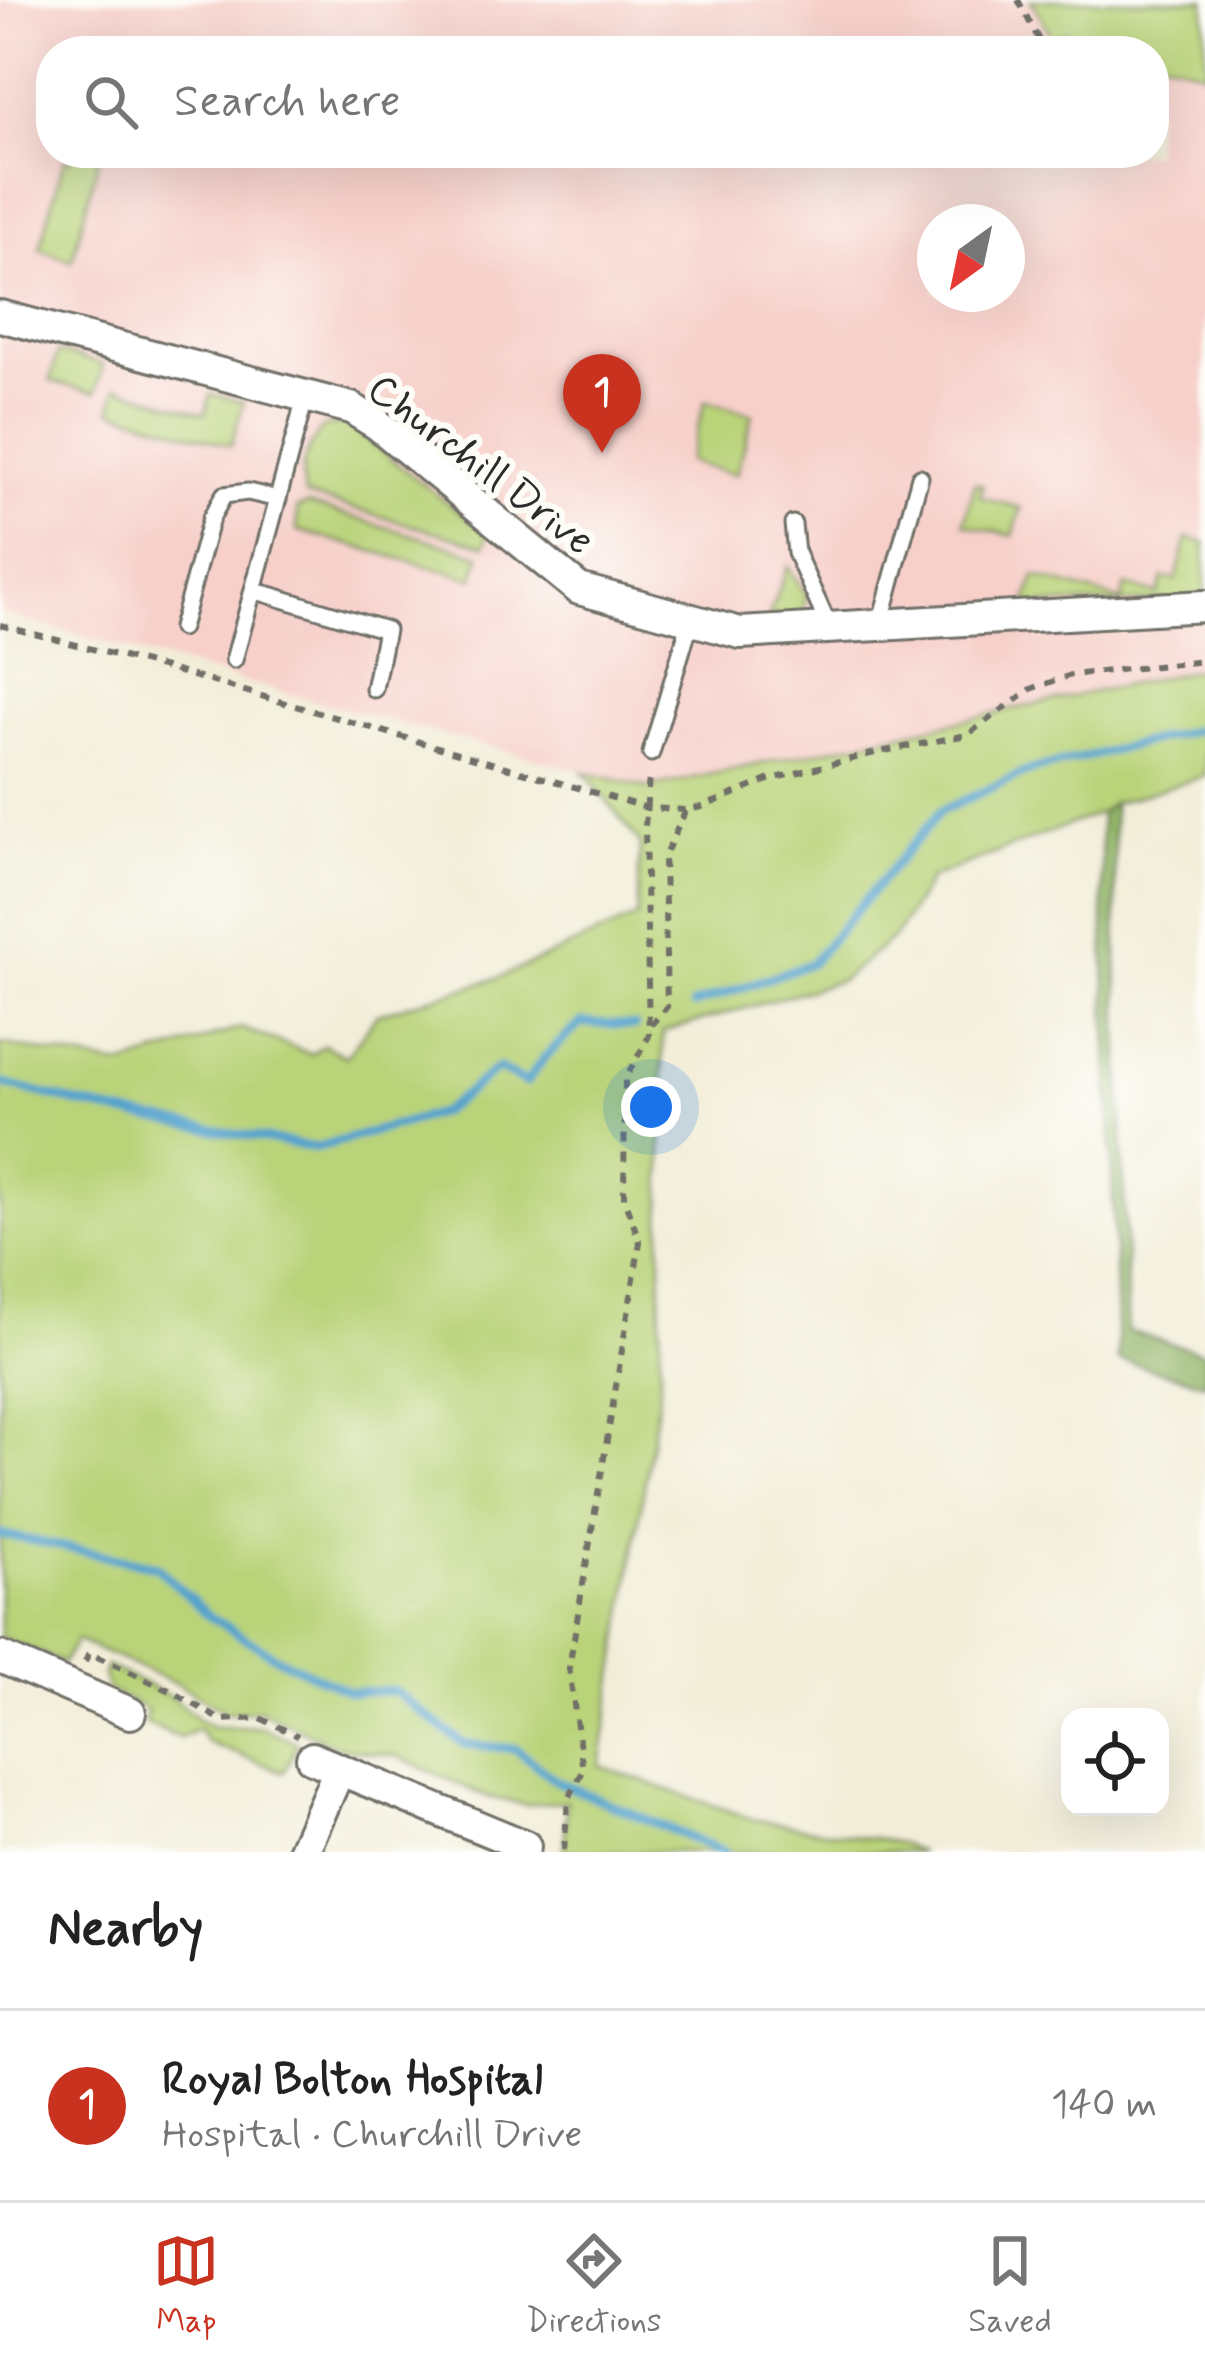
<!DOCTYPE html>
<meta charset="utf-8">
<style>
body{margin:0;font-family:Mynerve,sans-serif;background:#f2f2f2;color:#222}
.controls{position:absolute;right:36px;bottom:36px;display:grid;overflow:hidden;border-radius:24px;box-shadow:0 12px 48px #0002}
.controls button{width:108px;height:108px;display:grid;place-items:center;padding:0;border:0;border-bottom:3px solid #e0e0e0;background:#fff;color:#222;font:60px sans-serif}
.compass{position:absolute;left:917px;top:204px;width:108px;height:108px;border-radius:50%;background:#fff;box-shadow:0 12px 48px #0002;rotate:213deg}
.you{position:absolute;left:651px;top:1107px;width:42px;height:42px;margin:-30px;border:9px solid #fff;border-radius:50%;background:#1a73e8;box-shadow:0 0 0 18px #1a73e833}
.badge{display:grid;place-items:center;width:78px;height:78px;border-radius:50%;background:#c8321e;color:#fff;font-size:39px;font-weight:700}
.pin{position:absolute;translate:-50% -99px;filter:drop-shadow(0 3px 6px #0008)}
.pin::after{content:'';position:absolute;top:63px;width:42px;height:36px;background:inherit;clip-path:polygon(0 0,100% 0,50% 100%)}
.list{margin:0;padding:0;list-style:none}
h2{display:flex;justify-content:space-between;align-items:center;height:156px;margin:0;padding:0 48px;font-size:51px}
h2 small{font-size:39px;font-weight:400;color:#767676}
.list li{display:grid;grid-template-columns:78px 1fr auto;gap:36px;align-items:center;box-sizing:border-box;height:192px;padding:0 48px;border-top:3px solid #e0e0e0}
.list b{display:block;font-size:45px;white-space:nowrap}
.list p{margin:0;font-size:39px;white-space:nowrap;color:#767676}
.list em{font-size:39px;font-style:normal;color:#767676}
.icon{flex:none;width:66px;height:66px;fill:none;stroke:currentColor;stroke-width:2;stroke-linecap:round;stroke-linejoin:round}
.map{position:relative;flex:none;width:1205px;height:1852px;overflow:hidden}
.search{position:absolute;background:#fff;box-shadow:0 12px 48px #0002;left:36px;right:36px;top:36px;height:132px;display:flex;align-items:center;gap:30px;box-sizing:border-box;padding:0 42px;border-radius:48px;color:#767676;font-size:45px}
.sheet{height:348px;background:#fff}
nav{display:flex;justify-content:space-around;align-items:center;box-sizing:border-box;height:168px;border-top:3px solid #e0e0e0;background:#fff;font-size:33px;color:#767676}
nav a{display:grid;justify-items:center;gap:6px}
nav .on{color:#c8321e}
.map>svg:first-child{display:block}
.built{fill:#f7d0ca;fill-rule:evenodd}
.green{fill:#b9d379;stroke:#727f52;stroke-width:3}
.forest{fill:#92b569;stroke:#5e704a;stroke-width:3}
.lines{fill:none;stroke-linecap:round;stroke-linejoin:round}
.stream{stroke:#55a3ce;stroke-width:9}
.service-casing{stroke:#716f68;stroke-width:21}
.minor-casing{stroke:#716f68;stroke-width:36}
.path{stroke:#716f68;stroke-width:6;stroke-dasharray:9 9;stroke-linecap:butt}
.service{stroke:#fff;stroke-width:15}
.minor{stroke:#fff;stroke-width:30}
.labels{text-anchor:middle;stroke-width:12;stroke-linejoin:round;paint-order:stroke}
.street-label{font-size:42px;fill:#2b2b2b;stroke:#fdfcf7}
</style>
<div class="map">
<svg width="1205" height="1852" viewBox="0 0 1205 1852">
<rect width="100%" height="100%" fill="#fdfcf7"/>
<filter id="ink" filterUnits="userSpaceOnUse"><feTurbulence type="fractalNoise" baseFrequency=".00833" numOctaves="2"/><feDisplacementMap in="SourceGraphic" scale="24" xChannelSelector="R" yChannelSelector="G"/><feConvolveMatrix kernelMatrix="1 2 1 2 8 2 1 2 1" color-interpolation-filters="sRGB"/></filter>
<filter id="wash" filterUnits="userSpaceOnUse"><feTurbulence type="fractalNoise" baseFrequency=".004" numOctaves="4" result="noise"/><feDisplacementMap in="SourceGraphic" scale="48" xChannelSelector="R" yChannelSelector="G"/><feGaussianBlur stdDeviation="2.7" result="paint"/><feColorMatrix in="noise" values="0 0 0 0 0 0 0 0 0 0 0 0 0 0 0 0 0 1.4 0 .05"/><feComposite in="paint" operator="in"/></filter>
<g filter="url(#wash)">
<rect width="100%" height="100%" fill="#f2edd8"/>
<path class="built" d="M 0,0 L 1205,0 L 1205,668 L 648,788 L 295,696 L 0,613 ZM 51,51 L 1154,51 L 1154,153 L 51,153 ZM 935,222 L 1007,222 L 1007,294 L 935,294 Z"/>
<g class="green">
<path d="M 1031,0 L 1205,0 L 1205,72 L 1154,57 L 1154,51 L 1132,51 L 1065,32 L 1053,38 Z"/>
<path d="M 72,153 L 100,153 L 72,261 L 40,249 L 64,160 L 70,161 Z"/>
<path d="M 58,352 L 103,364 L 96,393 L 50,381 Z"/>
<path d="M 117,387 L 205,414 L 211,394 L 244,402 L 231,446 L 111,410 Z"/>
<path d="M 705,401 L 753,414 L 736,475 L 688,462 Z"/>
<path d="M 345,423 L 488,534 L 485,546 L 305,495 C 297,466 306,451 323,427 Z"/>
<path d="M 975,483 L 983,485 L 980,497 L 1021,508 L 1013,536 L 964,524 Z"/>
<path d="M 308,504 L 480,555 L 474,579 L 297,530 L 297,508 Z"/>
<path d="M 1187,538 L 1205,542 L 1205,597 L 1124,603 L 1026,605 L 1035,576 L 1122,601 L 1126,586 L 1158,594 L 1163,578 L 1176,580 Z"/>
<path d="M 788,566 L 807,596 L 803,610 L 790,617 L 769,616 Z"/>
<path d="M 1205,668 L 1205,776 L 1114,803 L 1100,813 L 931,878 L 895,936 L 842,980 L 663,1032 L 660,1386 L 600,1766 L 752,1819 L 900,1843 L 920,1852 L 564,1852 L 567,1801 L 527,1805 L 487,1797 L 397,1756 L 342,1749 L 259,1710 L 227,1713 L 178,1684 L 76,1640 L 63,1663 L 0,1637 L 0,1044 L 121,1066 L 241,1028 L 311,1054 L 324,1045 L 346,1057 L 377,1014 L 498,978 L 637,917 L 640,843 L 584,772 L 648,788 Z"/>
<path d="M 106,1666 L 170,1696 L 201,1721 L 213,1727 L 262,1727 L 298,1743 L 284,1772 L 207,1742 L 198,1729 L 180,1738 L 144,1723 L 146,1709 L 108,1690 L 103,1675 Z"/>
</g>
<path class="forest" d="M 1113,803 L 1128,1331 L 1205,1353 L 1205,1383 L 1118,1360 L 1100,813 Z"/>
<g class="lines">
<g class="stream">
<path d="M 693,1005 L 811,963 L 941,811 L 1028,771 L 1205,728"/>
<path d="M 0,1083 L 113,1112 L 316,1148 L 442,1112 L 498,1068 L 526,1083 L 544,1058 L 581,1023 L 635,1026"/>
<path d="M 0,1534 L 156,1566 L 209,1616 L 278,1658 L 350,1692 L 394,1691 L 464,1744 L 516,1749 L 558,1782 L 724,1852"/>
</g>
</g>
</g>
<g filter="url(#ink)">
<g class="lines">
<defs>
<g id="service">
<path d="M 793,524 L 796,553 L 829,627"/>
<path d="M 253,590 L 386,630 L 374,689"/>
<path d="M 880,624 L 920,477"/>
<path d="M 181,628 L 211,518 L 224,495 L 248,492 L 278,499"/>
<path d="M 234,660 L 306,395"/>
<path d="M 651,753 L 691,619"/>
</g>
<g id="minor">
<path d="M 0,316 L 351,408 L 377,424 L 579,589 L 740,633 L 1205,606"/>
<path d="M 0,1657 L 130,1713"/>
<path d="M 312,1758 L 525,1846"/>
<path d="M 303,1852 L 339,1770"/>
</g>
</defs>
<use href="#service" class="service-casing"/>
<use href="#minor" class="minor-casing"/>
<g class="path">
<path d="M 1018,0 L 1039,40"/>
<path d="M 0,625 L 165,668 L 647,808 L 686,810 L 702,807 L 768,780 L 879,752 L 967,735 L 1031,689 L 1071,675 L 1205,661"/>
<path d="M 651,1025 L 667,1007 L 664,857 L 686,810"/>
<path d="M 85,1662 L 89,1653 L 171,1691 L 221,1720 L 260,1718 L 298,1736"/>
<path d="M 564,1850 L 568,1800 L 583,1771 L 569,1668 L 640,1242 L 624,1199 L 625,1079 L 649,1036 L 645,826 L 649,776"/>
</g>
<use href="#service" class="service"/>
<use href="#minor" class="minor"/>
</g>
</g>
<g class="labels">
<g class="street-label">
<text transform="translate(482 463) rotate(37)" y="15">Churchill Drive</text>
</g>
</g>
</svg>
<div class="controls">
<button><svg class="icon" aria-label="locate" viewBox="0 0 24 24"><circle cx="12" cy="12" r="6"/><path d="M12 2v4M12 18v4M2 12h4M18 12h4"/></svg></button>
</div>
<svg class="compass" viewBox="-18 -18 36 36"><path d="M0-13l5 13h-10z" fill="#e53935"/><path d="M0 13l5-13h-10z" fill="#767676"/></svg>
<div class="you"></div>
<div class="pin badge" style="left:602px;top:453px">1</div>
<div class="search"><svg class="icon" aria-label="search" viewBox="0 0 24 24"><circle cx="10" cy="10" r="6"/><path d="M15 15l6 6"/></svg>Search here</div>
</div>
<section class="sheet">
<h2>Nearby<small></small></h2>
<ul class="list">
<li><span class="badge">1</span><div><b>Royal Bolton Hospital</b><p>Hospital · Churchill Drive</p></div><em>140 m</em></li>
</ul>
</section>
<nav>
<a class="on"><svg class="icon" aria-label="map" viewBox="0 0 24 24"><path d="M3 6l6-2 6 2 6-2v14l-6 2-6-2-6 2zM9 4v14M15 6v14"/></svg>Map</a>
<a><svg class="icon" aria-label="directions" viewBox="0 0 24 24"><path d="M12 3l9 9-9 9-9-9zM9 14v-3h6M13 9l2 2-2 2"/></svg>Directions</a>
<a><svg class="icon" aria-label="saved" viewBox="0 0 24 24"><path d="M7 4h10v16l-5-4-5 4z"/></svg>Saved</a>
</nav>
